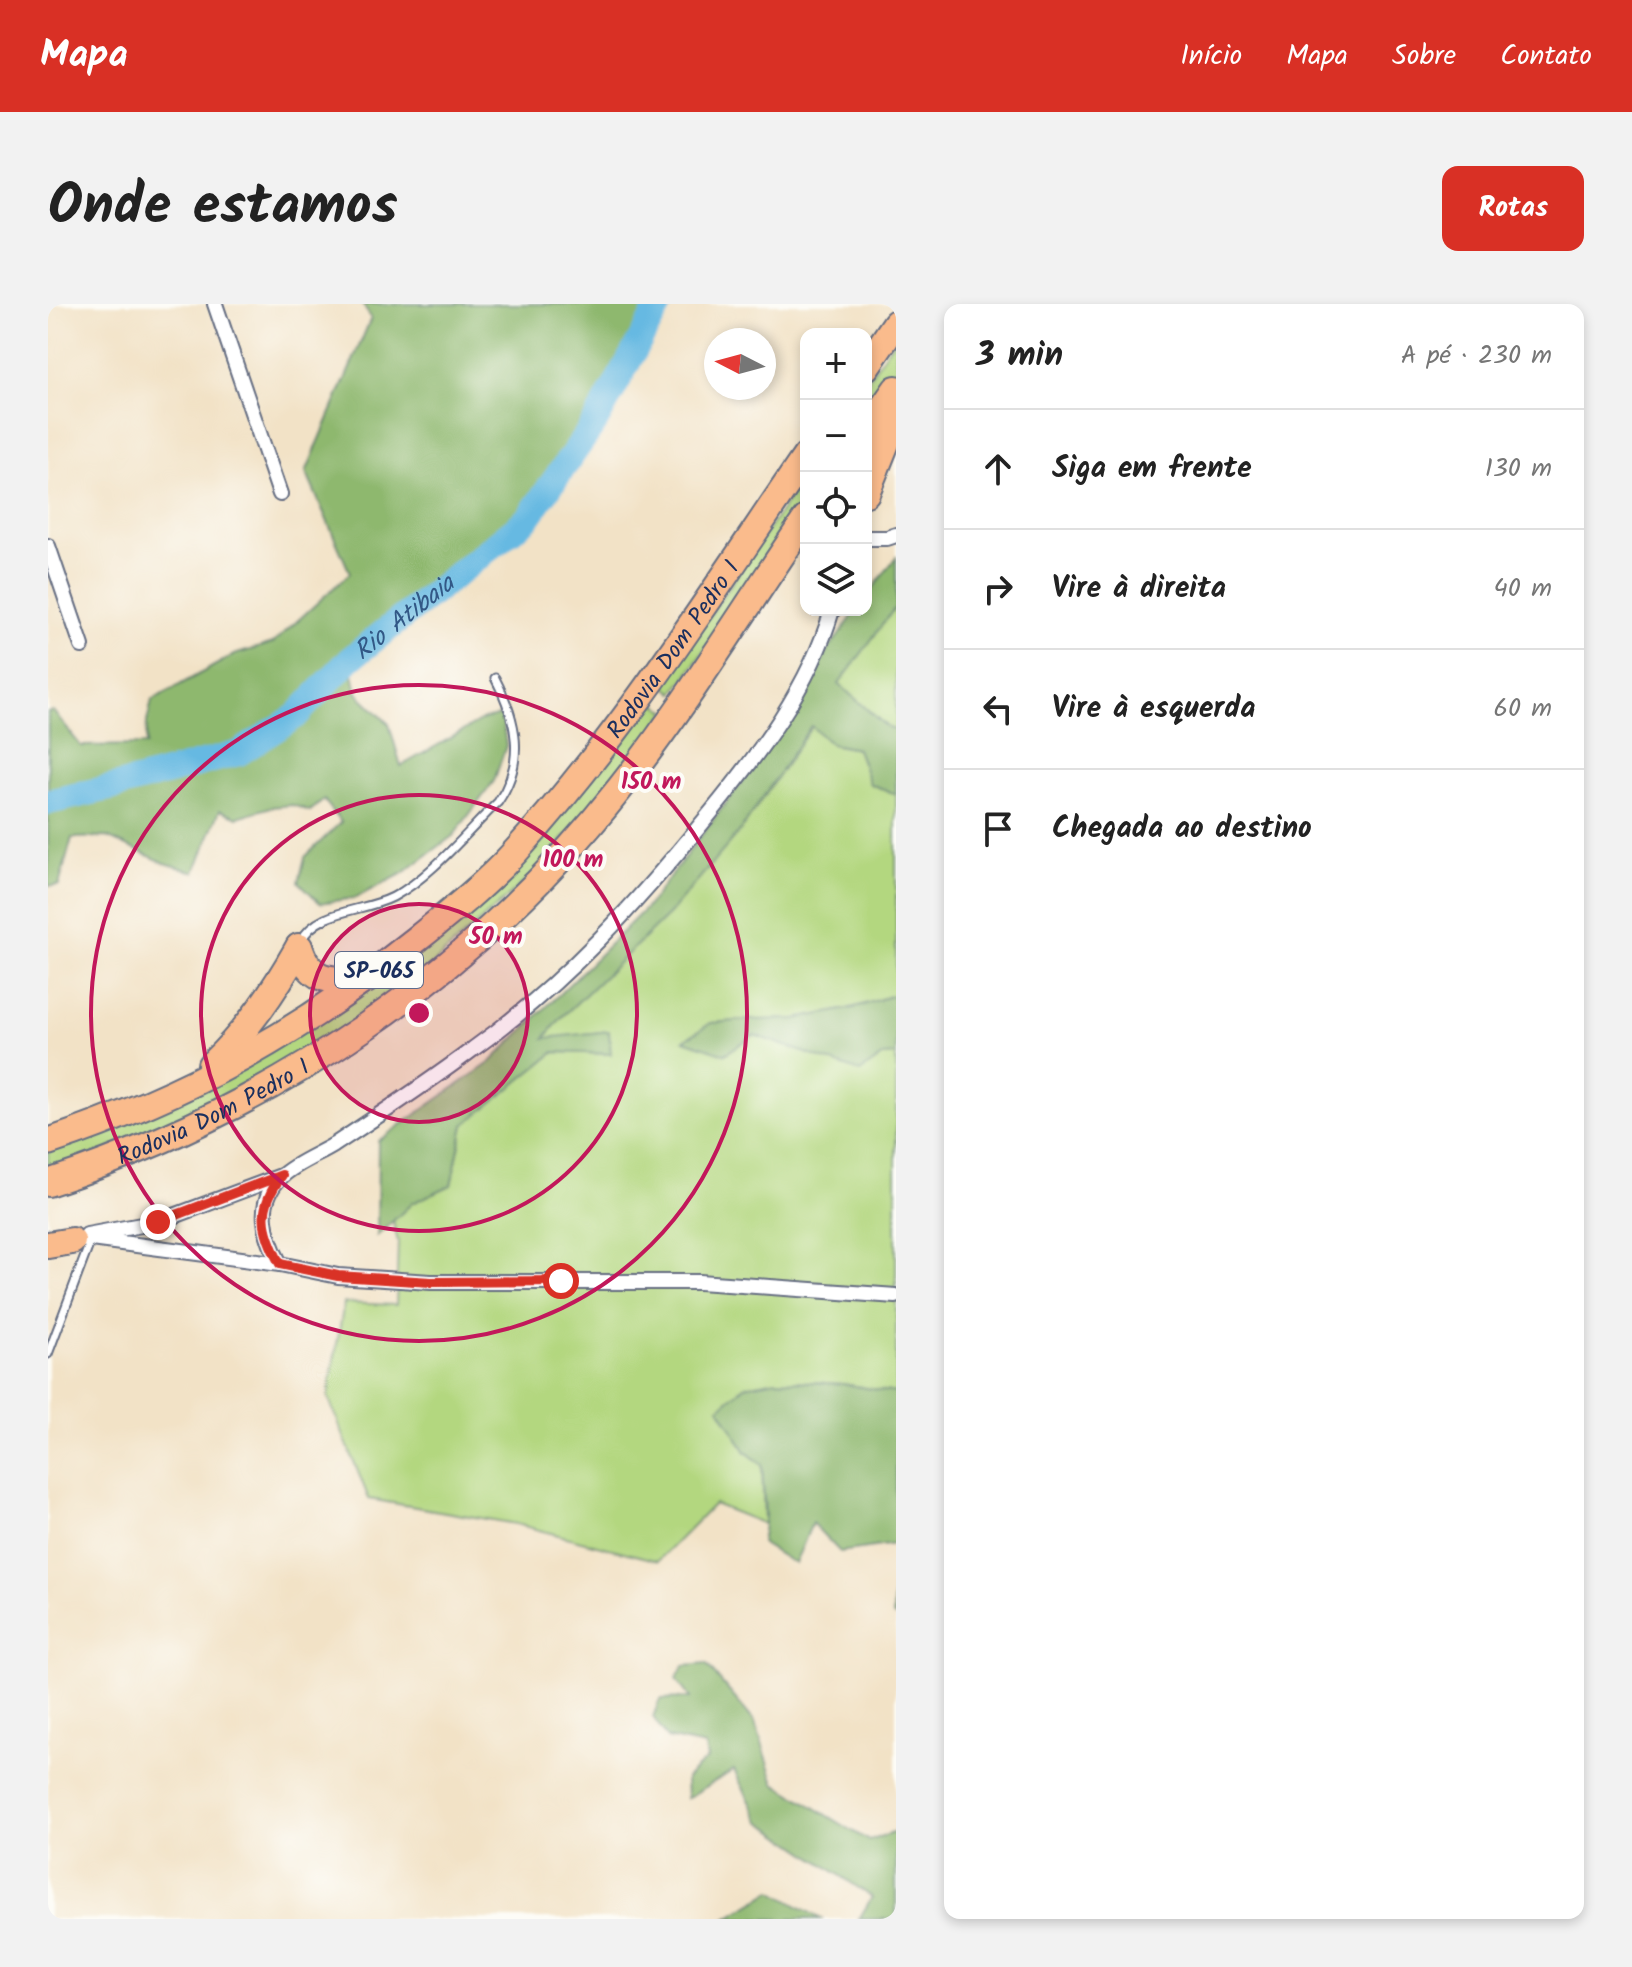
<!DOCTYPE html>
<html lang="pt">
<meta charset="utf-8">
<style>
body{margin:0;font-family:Kalam,sans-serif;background:#f2f2f2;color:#222}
.controls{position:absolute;right:24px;top:24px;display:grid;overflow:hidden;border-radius:16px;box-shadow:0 4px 12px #0003}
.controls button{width:72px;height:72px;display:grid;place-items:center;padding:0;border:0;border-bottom:2px solid #e0e0e0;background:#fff;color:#222;font:40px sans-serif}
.compass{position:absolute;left:656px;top:24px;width:72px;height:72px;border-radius:50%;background:#fff;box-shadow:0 4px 12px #0003;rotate:276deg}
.stop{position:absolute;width:24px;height:24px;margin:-18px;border:6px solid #d93025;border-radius:50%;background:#fff}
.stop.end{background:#d93025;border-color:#fff;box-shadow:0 2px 8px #0008}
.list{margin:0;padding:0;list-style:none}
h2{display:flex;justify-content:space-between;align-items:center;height:104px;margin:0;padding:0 32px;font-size:34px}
h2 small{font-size:26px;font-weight:400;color:#767676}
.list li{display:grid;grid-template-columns:52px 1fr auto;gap:24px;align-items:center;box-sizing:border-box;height:120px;padding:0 32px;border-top:2px solid #e0e0e0}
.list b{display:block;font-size:30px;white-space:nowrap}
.list em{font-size:26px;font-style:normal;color:#767676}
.icon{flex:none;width:44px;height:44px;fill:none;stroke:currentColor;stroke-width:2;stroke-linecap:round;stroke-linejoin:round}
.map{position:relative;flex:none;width:848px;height:1615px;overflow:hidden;border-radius:16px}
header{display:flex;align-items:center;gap:48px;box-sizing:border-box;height:112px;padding:0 40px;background:#d93025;color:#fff}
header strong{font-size:38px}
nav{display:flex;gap:44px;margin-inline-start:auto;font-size:28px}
.intro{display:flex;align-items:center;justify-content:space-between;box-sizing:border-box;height:192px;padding:0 48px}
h1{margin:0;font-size:56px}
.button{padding:20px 36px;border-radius:16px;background:#d93025;color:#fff;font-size:28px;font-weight:700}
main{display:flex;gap:48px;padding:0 48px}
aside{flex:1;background:#fff;border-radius:16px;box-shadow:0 4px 12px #0003}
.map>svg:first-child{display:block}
.green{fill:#b3d77f;stroke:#67836e;stroke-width:2}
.forest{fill:#8eb86e;stroke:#547466;stroke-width:2}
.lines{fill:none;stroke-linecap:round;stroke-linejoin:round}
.river{stroke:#66b9e2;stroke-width:26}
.service-casing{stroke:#666e82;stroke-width:11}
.minor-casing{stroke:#666e82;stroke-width:18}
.motorway-casing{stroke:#666e82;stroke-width:30}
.service{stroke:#fff;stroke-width:7}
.minor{stroke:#fff;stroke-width:14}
.motorway{stroke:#fabb8c;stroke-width:26}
.route{stroke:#d93025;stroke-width:10}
.ring{fill:none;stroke:#c2185b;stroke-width:4}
.labels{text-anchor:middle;stroke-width:8;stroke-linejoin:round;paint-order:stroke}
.shield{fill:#fdfcf7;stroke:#5f6c8c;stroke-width:2}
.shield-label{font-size:22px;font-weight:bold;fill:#1b2f5e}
.street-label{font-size:24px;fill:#1b2f5e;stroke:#fdfcf7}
.water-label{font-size:26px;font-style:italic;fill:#325886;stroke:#fdfcf7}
.centre{fill:#c2185b;stroke:#fdfcf7;stroke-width:4}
.ring-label{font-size:24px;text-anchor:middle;font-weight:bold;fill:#c2185b;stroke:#fdfcf7;stroke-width:8;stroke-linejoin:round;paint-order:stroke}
</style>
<header>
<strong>Mapa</strong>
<nav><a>Início</a><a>Mapa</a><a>Sobre</a><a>Contato</a></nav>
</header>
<div class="intro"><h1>Onde estamos</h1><a class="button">Rotas</a></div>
<main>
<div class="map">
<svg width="848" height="1615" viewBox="0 0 848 1615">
<rect width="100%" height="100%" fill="#fdfcf7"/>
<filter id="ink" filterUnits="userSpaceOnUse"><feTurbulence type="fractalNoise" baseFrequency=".0125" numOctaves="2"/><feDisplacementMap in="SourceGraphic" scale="16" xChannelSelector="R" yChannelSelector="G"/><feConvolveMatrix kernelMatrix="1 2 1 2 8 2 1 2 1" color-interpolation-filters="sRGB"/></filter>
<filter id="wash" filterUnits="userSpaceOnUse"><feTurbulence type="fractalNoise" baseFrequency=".006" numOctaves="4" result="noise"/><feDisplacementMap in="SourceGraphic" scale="32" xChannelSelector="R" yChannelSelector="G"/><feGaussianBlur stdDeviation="1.8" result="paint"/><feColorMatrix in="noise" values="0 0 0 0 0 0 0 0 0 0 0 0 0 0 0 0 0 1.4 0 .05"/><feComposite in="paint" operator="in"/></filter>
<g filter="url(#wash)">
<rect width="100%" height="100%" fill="#f2e2c6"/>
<g class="green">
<path d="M 848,33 L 848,72 L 818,116 L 818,78 Z"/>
<path d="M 758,170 L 758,204 L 626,389 L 615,380 Z"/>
<path d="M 848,302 L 848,426 L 840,424 L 791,380 Z"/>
<path d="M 604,397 L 619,407 L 493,563 L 358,684 L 186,793 L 0,870 L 0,847 L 331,678 Z"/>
<path d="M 764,422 L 783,440 L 809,445 L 822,480 L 848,490 L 848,690 C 816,701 784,710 751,715 C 723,719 691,716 663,719 L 677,750 L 706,731 L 736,740 L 835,752 L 848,751 L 848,1089 L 795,1080 L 728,1076 L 698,1148 L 714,1160 L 716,1220 L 666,1200 L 610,1257 L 468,1220 L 321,1195 L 280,1093 L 296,999 L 348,1001 L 350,938 L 345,917 L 364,899 L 403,881 L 416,821 L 507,748 L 562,750 L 560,727 L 496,735 L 513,714 L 692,527 Z"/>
</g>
<g class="forest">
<path d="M 314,0 L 615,0 L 548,117 L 480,214 L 302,355 L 309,389 L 341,420 L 353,462 L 436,415 L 454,411 L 458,442 L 446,477 L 406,531 L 354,570 L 307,594 L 272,599 L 251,578 L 257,553 L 293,518 L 276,496 L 262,507 L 245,501 L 223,503 L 190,513 L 172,506 L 147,568 L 117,559 L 59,533 L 24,534 L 11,581 L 0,582 L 0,408 L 5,407 L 33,442 L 98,441 L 99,418 L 104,396 L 186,351 L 225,339 L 302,269 L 258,168 L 323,14 Z"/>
<path d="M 848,253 L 848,302 L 791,380 L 840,424 L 848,426 L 848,490 L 822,480 L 809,445 L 783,440 L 763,422 L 692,527 L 621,610 L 513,714 L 497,734 L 561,727 L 563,750 L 507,748 L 416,821 L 403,881 L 364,899 L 329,932 L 330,837 L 443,758 L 598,604 L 729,432 L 781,345 L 809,306 L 818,306 L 818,294 Z"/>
<path d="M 848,690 L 848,751 L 835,752 L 812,768 L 706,731 L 677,750 L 636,736 L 663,719 L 699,716 L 747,715 L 806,704 Z"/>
<path d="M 728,1076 L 795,1080 L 848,1089 L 848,1313 L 845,1312 L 847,1240 L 792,1248 L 764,1219 L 747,1260 L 713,1239 L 717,1213 L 714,1160 L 698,1148 L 671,1104 L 697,1082 Z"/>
<path d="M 658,1360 L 707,1418 L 727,1479 L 821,1537 L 848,1528 L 848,1615 L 811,1615 L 824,1593 L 712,1517 L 686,1466 L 639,1494 L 638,1474 L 659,1455 L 657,1442 L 619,1434 L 605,1413 L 612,1395 L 642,1394 L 628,1375 L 636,1362 Z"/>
<path d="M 724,1587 L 773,1615 L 678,1615 Z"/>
</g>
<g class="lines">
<path class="river" id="s1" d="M 0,498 L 70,482 L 191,449 L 248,412 L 302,355 L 480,214 L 548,117 L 612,0"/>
</g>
</g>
<g filter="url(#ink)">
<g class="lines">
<defs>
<g id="service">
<path d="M 253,637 C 269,605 316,608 345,593 C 383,573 419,528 450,498 C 478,457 469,416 447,374"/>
<path d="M 0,1050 L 43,936"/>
</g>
<g id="minor">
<path d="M 167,0 L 232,190"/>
<path d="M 818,234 L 839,234 L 848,231"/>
<path d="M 0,242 L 34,342"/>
<path d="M 39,931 L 110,918 L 233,872"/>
<path d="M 24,937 L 43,935 L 232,960 L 290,972 L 383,978 L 651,978 L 848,992"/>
<path d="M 232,960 C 217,932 206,898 234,872 C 248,859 270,851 286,841 C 333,810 380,779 425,745 C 516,680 590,598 660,512 C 710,451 762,383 784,306"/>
</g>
<g id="motorway">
<path d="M 818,63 L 848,19"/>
<path d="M 818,128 L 848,85"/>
<path d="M 818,189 L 848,114"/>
<path d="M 251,643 C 263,681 285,676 318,676"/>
<path d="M 163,761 C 200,726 226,687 251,643"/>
<path id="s2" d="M 0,838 C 140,791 254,728 369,635 C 403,608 439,579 468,547 C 578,426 666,286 758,152"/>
<path id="s3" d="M 0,879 C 224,806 427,670 573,483 C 640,398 696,305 758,215"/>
<path d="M 0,941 L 24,937"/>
</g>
</defs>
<use href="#service" class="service-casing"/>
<use href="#minor" class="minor-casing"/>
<use href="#motorway" class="motorway-casing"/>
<use href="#service" class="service"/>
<use href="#minor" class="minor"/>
<use href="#motorway" class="motorway"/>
</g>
</g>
<g class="lines" filter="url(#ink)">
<path class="route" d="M 110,918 L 234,871 C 209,905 213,924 232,960 L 290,972 L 383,978 L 513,977"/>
</g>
<circle cx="371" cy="709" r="109" fill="#c2185b" fill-opacity=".12"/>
<g class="ring">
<circle cx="371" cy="709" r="109"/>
<circle cx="371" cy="709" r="218"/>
<circle cx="371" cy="709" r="328"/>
</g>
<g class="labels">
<rect class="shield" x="287" y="648" width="88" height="36" rx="6"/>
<g class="shield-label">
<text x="331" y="674">SP-065</text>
</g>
<g class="street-label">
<text dy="8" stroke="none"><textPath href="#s2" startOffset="812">Rodovia Dom Pedro I</textPath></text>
<text dy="8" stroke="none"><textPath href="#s3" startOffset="180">Rodovia Dom Pedro I</textPath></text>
</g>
<g class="water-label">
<text dy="9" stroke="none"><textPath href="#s1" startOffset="412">Rio Atibaia</textPath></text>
</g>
</g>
<circle cx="371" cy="709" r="12" class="centre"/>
<g class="ring-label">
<text x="603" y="485">150 m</text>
<text x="525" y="563">100 m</text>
<text x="448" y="640">50 m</text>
</g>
</svg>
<div class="controls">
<button>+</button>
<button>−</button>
<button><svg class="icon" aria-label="locate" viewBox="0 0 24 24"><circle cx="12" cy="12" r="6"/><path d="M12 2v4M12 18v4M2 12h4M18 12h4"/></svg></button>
<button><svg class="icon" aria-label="layers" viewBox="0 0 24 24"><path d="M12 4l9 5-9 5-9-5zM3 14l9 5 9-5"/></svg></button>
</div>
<svg class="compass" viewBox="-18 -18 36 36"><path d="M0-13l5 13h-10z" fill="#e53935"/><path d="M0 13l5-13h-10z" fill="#767676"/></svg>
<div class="stop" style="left:513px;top:977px"></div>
<div class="stop end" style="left:110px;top:918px"></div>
</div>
<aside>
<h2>3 min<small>A pé · 230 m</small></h2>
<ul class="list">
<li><svg class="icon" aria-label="ahead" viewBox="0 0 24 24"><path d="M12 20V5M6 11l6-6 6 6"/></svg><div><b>Siga em frente</b></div><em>130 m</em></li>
<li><svg class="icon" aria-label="right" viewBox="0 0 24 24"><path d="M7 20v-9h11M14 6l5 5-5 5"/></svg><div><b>Vire à direita</b></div><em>40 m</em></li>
<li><svg class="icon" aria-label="left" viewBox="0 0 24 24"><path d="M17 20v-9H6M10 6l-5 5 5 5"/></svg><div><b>Vire à esquerda</b></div><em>60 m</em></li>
<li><svg class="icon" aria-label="arrive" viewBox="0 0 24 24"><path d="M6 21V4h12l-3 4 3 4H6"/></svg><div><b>Chegada ao destino</b></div></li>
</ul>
</aside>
</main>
